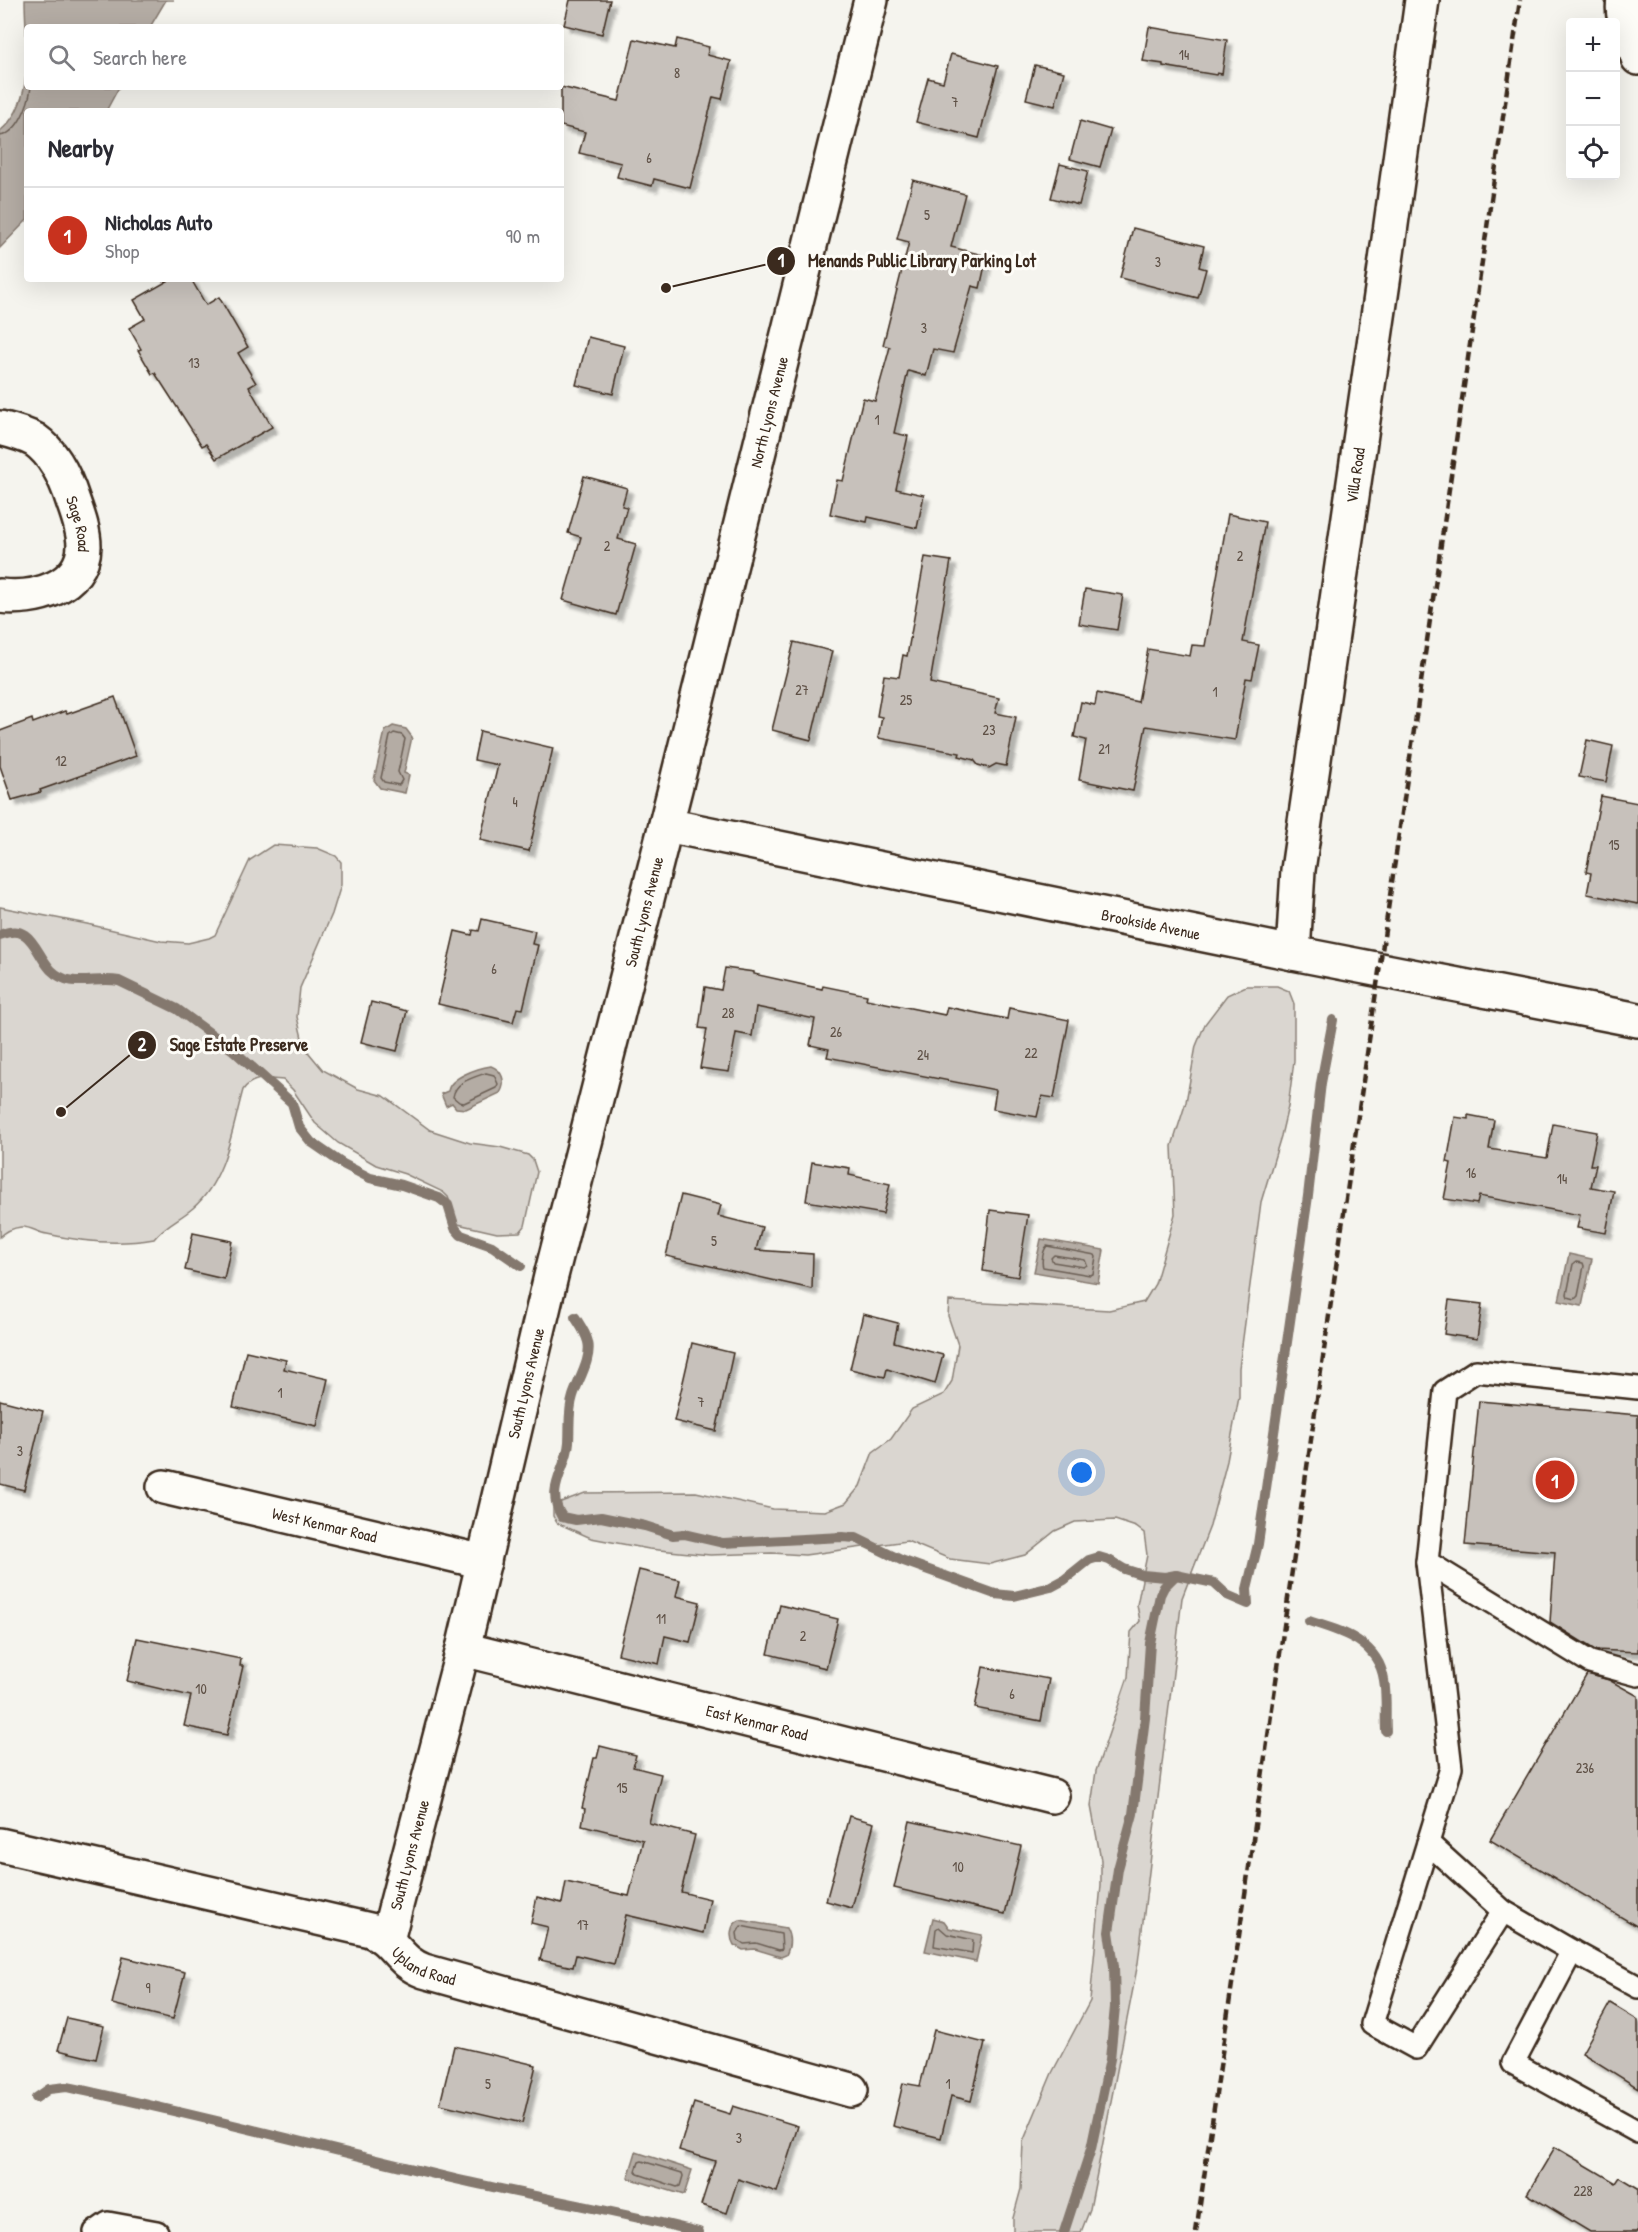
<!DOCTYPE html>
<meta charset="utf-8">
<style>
body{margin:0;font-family:"Patrick Hand",sans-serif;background:#f7f7f7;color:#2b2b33}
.controls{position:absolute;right:18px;top:18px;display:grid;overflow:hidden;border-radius:6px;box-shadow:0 6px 24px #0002}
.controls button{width:54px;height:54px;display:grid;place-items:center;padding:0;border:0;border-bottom:2px solid #e1e1e2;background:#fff;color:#2b2b33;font:30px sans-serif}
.you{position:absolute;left:1082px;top:1473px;width:21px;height:21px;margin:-15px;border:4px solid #fff;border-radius:50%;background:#1a73e8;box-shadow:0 0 0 9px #1a73e833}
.badge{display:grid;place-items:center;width:39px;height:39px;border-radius:50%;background:#c8321e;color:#fff;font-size:20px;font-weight:700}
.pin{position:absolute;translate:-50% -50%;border:3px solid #fff;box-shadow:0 2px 6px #0006}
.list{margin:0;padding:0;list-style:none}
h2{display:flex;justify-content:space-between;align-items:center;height:78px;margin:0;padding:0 24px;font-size:26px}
h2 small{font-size:20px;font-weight:400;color:#7c7c81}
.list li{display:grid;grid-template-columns:39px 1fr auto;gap:18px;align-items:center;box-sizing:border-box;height:96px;padding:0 24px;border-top:2px solid #e1e1e2}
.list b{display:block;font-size:22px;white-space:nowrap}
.list p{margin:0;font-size:20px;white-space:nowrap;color:#7c7c81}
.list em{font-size:20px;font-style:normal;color:#7c7c81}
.icon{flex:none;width:33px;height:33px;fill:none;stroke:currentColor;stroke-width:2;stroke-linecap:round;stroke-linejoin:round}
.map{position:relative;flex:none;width:1638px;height:2232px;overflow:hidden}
.search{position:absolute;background:#fff;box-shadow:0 6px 24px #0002;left:24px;top:24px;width:540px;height:66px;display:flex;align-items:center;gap:15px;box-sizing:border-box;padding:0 21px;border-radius:6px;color:#7c7c81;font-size:22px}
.panel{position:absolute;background:#fff;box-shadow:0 6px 24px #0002;left:24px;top:108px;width:540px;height:174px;border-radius:6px}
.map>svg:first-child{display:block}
.green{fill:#dad6d0;stroke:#8a8077;stroke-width:1.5}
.water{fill:#b4aca4;stroke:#84786e;stroke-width:1.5}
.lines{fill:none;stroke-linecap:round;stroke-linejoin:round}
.shore{stroke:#6b5e54;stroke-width:1.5}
.stream{stroke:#84786e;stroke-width:10}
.building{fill:#c7c1bb;stroke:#3b2a1e;stroke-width:1.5;filter:url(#shadow)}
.service-casing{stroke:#3b2a1e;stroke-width:26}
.minor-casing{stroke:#3b2a1e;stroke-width:38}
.service{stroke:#fdfcf7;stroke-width:21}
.minor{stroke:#fdfcf7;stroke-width:33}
.rail{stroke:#3b2a1e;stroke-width:4.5;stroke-dasharray:9 4.5;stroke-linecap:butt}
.labels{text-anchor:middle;stroke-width:6;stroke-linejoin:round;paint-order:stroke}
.number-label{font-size:14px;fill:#5e5045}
.street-label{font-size:16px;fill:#3b2a1e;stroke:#fdfcf7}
.leader{fill:none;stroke:#3b2a1e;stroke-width:2}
.callout-dot{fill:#3b2a1e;stroke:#fdfcf7;stroke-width:2}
.mark-label{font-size:18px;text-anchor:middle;font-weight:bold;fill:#fff}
.callout-label{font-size:18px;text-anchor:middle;font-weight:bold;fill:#3b2a1e;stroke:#fdfcf7;stroke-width:6;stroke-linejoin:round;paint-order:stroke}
</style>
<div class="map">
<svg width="1638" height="2232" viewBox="0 0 1638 2232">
<defs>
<filter id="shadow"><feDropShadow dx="5.5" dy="5.5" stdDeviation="1.5" flood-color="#0004"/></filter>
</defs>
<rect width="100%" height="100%" fill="#f5f4ee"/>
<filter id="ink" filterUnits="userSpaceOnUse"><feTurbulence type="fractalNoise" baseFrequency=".0167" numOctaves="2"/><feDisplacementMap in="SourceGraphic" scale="12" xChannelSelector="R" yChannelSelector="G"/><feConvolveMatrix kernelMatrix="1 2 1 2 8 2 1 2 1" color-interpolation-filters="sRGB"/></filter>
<g filter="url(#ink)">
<g class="green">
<path d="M 273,845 L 317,848 L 336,856 L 341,862 L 341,885 L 332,914 L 300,988 L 297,1017 L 302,1038 L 309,1053 L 323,1070 L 358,1089 L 384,1096 L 430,1130 L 470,1143 L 500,1147 L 528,1155 L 533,1160 L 537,1172 L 525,1226 L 520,1232 L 497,1233 L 458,1224 L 448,1197 L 443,1192 L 405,1174 L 376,1165 L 338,1143 L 315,1123 L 293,1090 L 283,1080 C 268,1079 253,1075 243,1090 C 232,1129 226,1180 193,1208 C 179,1220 166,1224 154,1239 C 119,1245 82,1242 47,1234 C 38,1233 30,1226 21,1227 C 12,1228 6,1231 0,1237 L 0,907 L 87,924 L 161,941 L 188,943 L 209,938 L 215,935 L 250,860 Z"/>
<path d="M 1246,986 L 1277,986 L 1289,991 L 1294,1004 L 1294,1061 L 1288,1106 L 1281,1136 L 1261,1202 L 1239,1368 L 1239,1397 L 1227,1461 L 1210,1526 L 1182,1598 L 1138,1963 L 1090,2209 L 1081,2232 L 1013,2232 L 1013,2218 L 1021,2189 L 1023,2142 L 1052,2073 L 1090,2001 L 1101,1885 L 1101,1860 L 1091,1806 L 1096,1771 L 1128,1677 L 1131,1632 L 1140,1621 L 1137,1605 L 1147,1555 L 1144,1533 L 1136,1527 L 1115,1520 L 1075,1522 L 1055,1531 L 1025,1555 L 990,1564 L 950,1559 L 907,1541 L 805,1555 L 772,1553 L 710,1555 L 649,1549 L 591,1538 L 557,1523 L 553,1516 L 553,1508 L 561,1502 L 585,1493 L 696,1492 L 773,1509 L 825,1511 L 846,1503 L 860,1486 L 873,1452 L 891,1439 L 912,1409 L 944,1394 L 952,1381 L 958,1345 L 948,1316 L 949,1301 L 1109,1310 L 1144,1302 L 1155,1284 L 1175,1214 L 1172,1146 L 1186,1102 L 1196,1046 L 1205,1024 L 1227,995 Z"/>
</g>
<g class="water">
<path d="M 25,0 L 174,0 L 166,0 L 150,27 L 27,27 L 27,87 L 119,87 L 106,111 L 27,111 L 27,220 L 0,248 L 0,131 C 37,102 25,42 25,0 Z"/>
<path d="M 393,726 L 406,729 L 412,737 L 404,773 L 409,775 L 405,793 L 380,788 L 374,780 L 385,731 Z"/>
<path d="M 491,1066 C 502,1070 507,1082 500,1093 L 466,1109 L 456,1108 L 452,1103 L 446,1106 L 441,1094 L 448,1091 C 450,1077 478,1068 491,1066 Z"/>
<path d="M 1041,1239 L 1104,1250 L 1098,1283 L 1034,1272 Z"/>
<path d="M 1569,1254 L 1592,1259 L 1582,1306 L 1559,1301 Z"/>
<path d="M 933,1918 L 944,1921 L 949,1928 L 982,1935 L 976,1962 L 925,1951 Z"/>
<path d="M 740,1920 L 786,1928 C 791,1937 790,1947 786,1955 L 781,1957 L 755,1949 L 743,1950 L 734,1945 C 729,1937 730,1924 740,1920 Z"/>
<path d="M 636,2152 L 692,2170 L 684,2195 L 628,2178 Z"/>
</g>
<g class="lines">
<g class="shore">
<path d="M 0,136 C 19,133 29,103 31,87"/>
<path d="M 394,733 L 402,735 L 405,739 L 398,772 L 402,780 L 399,785 L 384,782 L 381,778 L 390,736 Z"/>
<path d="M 486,1073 L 494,1075 L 498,1084 L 496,1088 L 464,1103 L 459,1102 L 453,1097 C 455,1082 472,1078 486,1073 Z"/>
<path d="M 1047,1246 L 1095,1255 L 1096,1257 L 1093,1274 L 1090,1275 L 1043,1267 C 1041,1262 1043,1250 1047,1246 Z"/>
<path d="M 1054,1255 L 1085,1260 L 1087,1265 L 1084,1267 L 1053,1262 L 1051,1258 Z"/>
<path d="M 1576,1262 L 1583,1263 L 1584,1266 L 1578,1296 L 1575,1299 L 1568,1297 L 1567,1294 L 1573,1264 Z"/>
<path d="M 741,1926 L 781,1934 L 782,1949 L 779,1950 L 756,1943 L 744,1944 L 738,1940 L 737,1933 Z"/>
<path d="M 939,1927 L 947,1934 L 973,1940 L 972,1953 L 934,1946 L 936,1929 Z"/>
<path d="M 642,2161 L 682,2173 L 683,2176 L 680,2186 L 677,2187 L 638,2174 L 636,2171 L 639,2162 Z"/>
</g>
<g class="stream">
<path d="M 0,935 C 31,921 35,953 51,970 C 71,990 95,976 119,981 L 177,1009 L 233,1050 L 292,1103 L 299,1127 L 311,1142 L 343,1164 L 370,1178 L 402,1185 L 439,1198 L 448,1205 L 455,1228 L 461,1235 L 492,1246 L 521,1266"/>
<path d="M 575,1317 C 580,1325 586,1333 588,1342 C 592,1359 578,1380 573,1396 C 568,1411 570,1426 569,1442 C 567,1470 544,1488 562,1517 L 576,1520 L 601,1517 L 645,1526 L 673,1535 L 684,1534 L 723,1543 L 842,1537 L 856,1538 L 901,1560 L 995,1594 L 1014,1596 L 1051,1587 L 1064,1580 L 1089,1560 L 1099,1557 L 1109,1560 L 1124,1569 L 1143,1575 L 1165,1577 L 1176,1575 L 1214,1583 L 1227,1595 L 1248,1604 L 1247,1589 L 1258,1544 L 1308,1196 L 1321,1083 L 1333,1020"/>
<path d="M 1309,1621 C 1341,1631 1378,1641 1384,1680 C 1387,1697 1385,1714 1386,1731"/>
<path d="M 36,2098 L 49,2089 L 67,2087 C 196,2114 323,2148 451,2178 C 533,2197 617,2211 699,2232"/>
<path d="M 1064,2232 L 1091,2149 L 1110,2059 L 1115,2007 L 1114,1966 L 1109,1932 L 1118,1869 L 1133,1814 L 1145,1718 L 1150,1643 L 1160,1595 L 1164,1587 L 1176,1575"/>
</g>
</g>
<g class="building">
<path d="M 570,0 L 610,0 L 602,34 L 564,25 Z"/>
<path d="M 1149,27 L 1227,40 L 1222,74 L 1217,73 L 1216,75 L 1163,66 L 1163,64 L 1143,61 Z"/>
<path d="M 634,39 L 675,48 L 677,39 L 709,47 L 707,55 L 731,61 L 722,99 L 713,97 L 690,188 L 654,179 L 652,186 L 617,177 L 621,163 L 579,153 L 585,132 L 561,126 L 561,87 L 619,101 Z"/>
<path d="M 951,54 L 998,66 L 979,138 L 916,122 L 928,78 L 943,82 Z"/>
<path d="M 1035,65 L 1064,72 L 1055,106 L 1026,99 Z"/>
<path d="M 1080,121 L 1111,130 L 1100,167 L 1070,159 Z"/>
<path d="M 1060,164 L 1088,171 L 1079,205 L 1051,198 Z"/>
<path d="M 913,180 L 965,194 L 951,247 L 987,256 L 980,288 L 972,286 L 953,353 L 933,349 L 926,376 L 908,371 L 894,433 L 908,436 L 896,489 L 924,495 L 917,528 L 868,517 L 867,522 L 830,514 L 837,480 L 843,481 L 863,398 L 875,401 L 890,347 L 883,345 L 909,242 L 897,239 Z"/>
<path d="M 1133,228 L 1204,246 L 1199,267 L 1206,269 L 1198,298 L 1120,278 Z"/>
<path d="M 171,279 L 191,279 L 206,305 L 219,297 L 248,347 L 238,353 L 256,383 L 249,387 L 272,427 L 216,459 L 206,444 L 202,446 L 155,373 L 152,374 L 138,350 L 141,349 L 129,328 L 145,319 L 134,300 Z"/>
<path d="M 588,337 L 624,346 L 613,394 L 576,385 Z"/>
<path d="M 584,476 L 627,488 L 622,506 L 627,507 L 618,539 L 636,544 L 616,615 L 563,600 L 581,537 L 568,533 Z"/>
<path d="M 1228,514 L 1265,522 L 1243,642 L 1259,645 L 1252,679 L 1246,678 L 1235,740 L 1146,726 L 1133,791 L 1079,780 L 1086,740 L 1074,737 L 1081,702 L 1095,705 L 1097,693 L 1138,702 L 1148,649 L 1190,656 L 1192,645 L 1205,646 Z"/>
<path d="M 925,557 L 951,561 L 930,683 L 999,698 L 995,713 L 1016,717 L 1006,766 L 996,764 L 989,768 L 978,765 L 974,760 L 959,756 L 960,753 L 878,738 L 882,717 L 877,716 L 884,675 L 899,677 L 903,655 L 907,656 Z"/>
<path d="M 1085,589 L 1123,595 L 1117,630 L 1079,624 Z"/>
<path d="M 794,642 L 832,651 L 811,740 L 772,730 Z"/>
<path d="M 115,697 L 136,756 L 40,790 L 41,792 L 12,800 L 0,766 L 0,731 L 32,719 L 33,723 L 65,711 L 67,714 Z"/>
<path d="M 480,731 L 553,748 L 529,851 L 480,840 L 498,765 L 474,760 Z"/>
<path d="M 1587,740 L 1613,746 L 1606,782 L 1579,777 Z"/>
<path d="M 1601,796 L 1638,803 L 1638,904 L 1587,894 L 1591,873 L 1586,872 Z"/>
<path d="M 482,919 L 535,931 L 532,944 L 538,945 L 523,1009 L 517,1008 L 513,1022 L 438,1004 L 455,931 L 472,935 L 473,930 L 479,931 Z"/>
<path d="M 725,968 L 754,972 L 754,974 L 822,989 L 823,986 L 867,995 L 866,999 L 945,1015 L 947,1007 L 1007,1019 L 1009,1008 L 1069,1020 L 1054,1098 L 1042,1096 L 1037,1117 L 993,1109 L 996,1090 L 827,1057 L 829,1049 L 810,1045 L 815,1019 L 756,1007 L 752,1036 L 736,1033 L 729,1072 L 700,1068 L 707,1029 L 699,1028 L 705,987 L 721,990 Z"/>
<path d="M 371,1002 L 407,1011 L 397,1051 L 361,1042 Z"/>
<path d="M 1468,1115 L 1494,1120 L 1489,1149 L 1547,1158 L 1553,1124 L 1597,1132 L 1590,1165 L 1596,1165 L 1591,1187 L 1614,1191 L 1606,1233 L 1577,1228 L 1580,1215 L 1479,1196 L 1477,1204 L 1444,1199 L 1451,1163 L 1447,1162 L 1455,1117 L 1468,1119 Z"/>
<path d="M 812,1162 L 850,1168 L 849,1175 L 890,1184 L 883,1214 L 806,1201 Z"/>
<path d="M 681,1195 L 721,1205 L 718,1216 L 762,1227 L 756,1250 L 813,1254 L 812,1289 L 666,1256 Z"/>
<path d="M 990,1210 L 1028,1215 L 1018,1277 L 983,1271 Z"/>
<path d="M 193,1233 L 232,1241 L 224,1279 L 185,1270 Z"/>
<path d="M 1449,1300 L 1482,1304 L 1477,1339 L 1444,1334 Z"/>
<path d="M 863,1314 L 898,1323 L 894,1342 L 943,1355 L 935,1384 L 887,1369 L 885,1377 L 850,1369 Z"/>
<path d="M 692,1343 L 733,1353 L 716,1431 L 674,1421 Z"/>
<path d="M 246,1351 L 286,1360 L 284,1369 L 328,1379 L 317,1426 L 233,1407 Z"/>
<path d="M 0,1400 L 43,1411 L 24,1490 L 0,1484 Z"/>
<path d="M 1479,1401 L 1638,1415 L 1638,1652 L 1595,1650 L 1550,1622 L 1555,1552 L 1465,1545 Z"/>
<path d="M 639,1570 L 680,1580 L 676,1596 L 700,1602 L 690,1642 L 665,1636 L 659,1664 L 618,1654 Z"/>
<path d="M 780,1605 L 838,1619 L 826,1668 L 768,1654 Z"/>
<path d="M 137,1638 L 241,1659 L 240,1666 L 243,1666 L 227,1735 L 184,1726 L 191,1696 L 127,1681 Z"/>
<path d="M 983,1667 L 1049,1679 L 1041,1721 L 975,1708 Z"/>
<path d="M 1587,1674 L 1609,1680 L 1638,1696 L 1638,1927 L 1490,1840 Z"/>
<path d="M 600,1746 L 636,1755 L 633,1767 L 661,1774 L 649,1823 L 695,1835 L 681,1892 L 710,1899 L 703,1933 L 626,1915 L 614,1964 L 576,1955 L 573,1967 L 540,1960 L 548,1927 L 531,1923 L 537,1897 L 562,1903 L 566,1882 L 629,1896 L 643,1840 L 582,1825 L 585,1809 L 582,1808 L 594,1758 L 597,1758 Z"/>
<path d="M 849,1816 L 874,1823 L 852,1908 L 826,1901 Z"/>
<path d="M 910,1821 L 1021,1846 L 1005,1914 L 894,1888 Z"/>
<path d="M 123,1957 L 185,1972 L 173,2019 L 112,2004 Z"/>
<path d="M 1610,2003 L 1638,2020 L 1638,2088 L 1582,2053 Z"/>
<path d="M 67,2018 L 104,2026 L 96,2059 L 58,2050 Z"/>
<path d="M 934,2030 L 985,2043 L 971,2101 L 951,2096 L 941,2138 L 893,2126 L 903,2083 L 920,2086 Z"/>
<path d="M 454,2046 L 536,2065 L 522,2123 L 440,2104 Z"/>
<path d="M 694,2103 L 730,2114 L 733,2106 L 798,2126 L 777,2192 L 738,2179 L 727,2213 L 701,2205 L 715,2161 L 679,2150 Z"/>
<path d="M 1555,2147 L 1616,2183 L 1620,2177 L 1638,2188 L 1638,2232 L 1590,2232 L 1527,2194 Z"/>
</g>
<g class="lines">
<defs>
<g id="service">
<path d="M 1638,1388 L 1476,1371 L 1445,1391 L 1427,1562 L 1590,1662 L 1638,1675"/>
<path d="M 1427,1562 L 1451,1768 L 1372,2024 L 1416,2048 L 1503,1911 L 1572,1951"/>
<path d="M 1428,1843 L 1503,1911"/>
<path d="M 1638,1987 L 1572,1951 L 1513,2063 L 1638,2132"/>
<path d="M 95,2232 L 108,2223 L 157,2232"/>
</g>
<g id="minor">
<path d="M 1624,0 C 1620,20 1633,38 1638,58"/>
<path id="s1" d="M 0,428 C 12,431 24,434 35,440 C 55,454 66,479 73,501 C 78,515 84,531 84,546 C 83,588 34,600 0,596"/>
<path id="s2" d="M 666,825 L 1293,953 L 1638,1020"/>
<path id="s3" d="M 1293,953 L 1298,870 L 1385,268 L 1422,0"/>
<path id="s4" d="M 164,1487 L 484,1562"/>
<path id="s5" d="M 463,1649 L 1052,1796"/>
<path id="s6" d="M 0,1845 L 370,1930 C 395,1940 397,1961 424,1971 L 851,2090"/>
<path id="s7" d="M 387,1940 L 463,1649 L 551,1276 L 678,777 L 871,0"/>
</g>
</defs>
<use href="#service" class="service-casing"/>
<use href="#minor" class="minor-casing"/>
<use href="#service" class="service"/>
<use href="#minor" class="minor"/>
<path class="rail" d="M 1196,2232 L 1520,0"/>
</g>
</g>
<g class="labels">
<g class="number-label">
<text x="1184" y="60">14</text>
<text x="677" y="78">8</text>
<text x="955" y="107">7</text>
<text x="649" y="163">6</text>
<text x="927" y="220">5</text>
<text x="1158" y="267">3</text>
<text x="924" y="333">3</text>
<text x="194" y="368">13</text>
<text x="877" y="425">1</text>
<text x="607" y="551">2</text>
<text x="1240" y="561">2</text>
<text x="802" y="695">27</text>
<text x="1215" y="697">1</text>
<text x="906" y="705">25</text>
<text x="989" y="735">23</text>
<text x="1104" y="754">21</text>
<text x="61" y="766">12</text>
<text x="515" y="807">4</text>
<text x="1614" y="850">15</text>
<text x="494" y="974">6</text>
<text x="728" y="1018">28</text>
<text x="836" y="1037">26</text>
<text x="1031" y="1058">22</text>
<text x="923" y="1060">24</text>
<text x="1471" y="1178">16</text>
<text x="1562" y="1184">14</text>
<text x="714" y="1246">5</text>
<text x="280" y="1398">1</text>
<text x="701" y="1407">7</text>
<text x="20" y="1456">3</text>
<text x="661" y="1624">11</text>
<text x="803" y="1641">2</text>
<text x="201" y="1694">10</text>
<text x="1012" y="1699">6</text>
<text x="1585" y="1773">236</text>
<text x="622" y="1793">15</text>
<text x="958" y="1872">10</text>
<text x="583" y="1930">17</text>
<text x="148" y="1993">9</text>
<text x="488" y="2089">5</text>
<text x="948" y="2089">1</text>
<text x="739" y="2143">3</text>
<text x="1583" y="2196">228</text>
</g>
<g class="street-label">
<text dy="6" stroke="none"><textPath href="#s7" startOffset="1575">North Lyons Avenue</textPath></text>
<text dy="6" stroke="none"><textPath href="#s3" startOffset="482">Villa Road</textPath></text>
<text dy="6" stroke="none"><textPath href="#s1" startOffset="134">Sage Road</textPath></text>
<text dy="6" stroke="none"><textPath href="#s7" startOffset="1060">South Lyons Avenue</textPath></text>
<text dy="6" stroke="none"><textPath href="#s2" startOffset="495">Brookside Avenue</textPath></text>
<text dy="6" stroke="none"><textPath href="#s7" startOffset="574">South Lyons Avenue</textPath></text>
<text dy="6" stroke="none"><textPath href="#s4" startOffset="165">West Kenmar Road</textPath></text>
<text dy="6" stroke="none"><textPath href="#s5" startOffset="303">East Kenmar Road</textPath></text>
<text dy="6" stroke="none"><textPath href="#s7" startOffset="88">South Lyons Avenue</textPath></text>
<text dy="6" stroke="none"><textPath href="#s6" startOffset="446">Upland Road</textPath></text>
</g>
</g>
<path class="leader" d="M666 288L781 261M61 1112L142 1045"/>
<g class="callout-dot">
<circle cx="666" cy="288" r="6"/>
<circle cx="61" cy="1112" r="6"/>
<circle cx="781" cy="261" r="15"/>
<circle cx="142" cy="1045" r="15"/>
</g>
<g class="mark-label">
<text x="781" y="267">1</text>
<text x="142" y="1051">2</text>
</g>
<g class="callout-label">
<text x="922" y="267">Menands Public Library Parking Lot</text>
<text x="239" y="1051">Sage Estate Preserve</text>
</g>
</svg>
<div class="controls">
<button>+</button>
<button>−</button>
<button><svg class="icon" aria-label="locate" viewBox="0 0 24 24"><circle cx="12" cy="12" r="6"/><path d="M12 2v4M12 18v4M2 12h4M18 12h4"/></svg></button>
</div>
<div class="you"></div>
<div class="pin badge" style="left:1555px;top:1480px">1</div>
<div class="search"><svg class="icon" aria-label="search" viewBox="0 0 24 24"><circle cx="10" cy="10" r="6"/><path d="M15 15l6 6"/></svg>Search here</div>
<section class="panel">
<h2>Nearby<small></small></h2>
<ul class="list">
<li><span class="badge">1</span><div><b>Nicholas Auto</b><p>Shop</p></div><em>90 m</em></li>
</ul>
</section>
</div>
